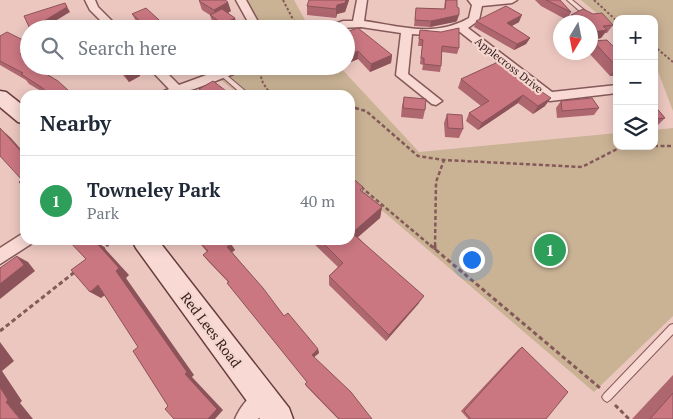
<!DOCTYPE html>
<meta charset="utf-8">
<style>
body{margin:0;font-family:"PT Serif",serif;background:#f6f6f7;color:#1f2937}
.controls{position:absolute;right:15px;top:15px;display:grid;overflow:hidden;border-radius:10px;box-shadow:0 2px 12px #0003}
.controls button{width:45px;height:45px;display:grid;place-items:center;padding:0;border:0;border-bottom:1px solid #e0e1e3;background:#fff;color:#1f2937;font:25px sans-serif}
.compass{position:absolute;left:553px;top:15px;width:45px;height:45px;border-radius:50%;background:#fff;box-shadow:0 2px 12px #0003;rotate:190deg}
.you{position:absolute;left:471px;top:259px;width:18px;height:18px;margin:-12px;border:4px solid #fff;border-radius:50%;background:#1a73e8;box-shadow:0 0 0 8px #1a73e833}
.badge{display:grid;place-items:center;width:32px;height:32px;border-radius:50%;background:#922a63;color:#fff;font-size:16px;font-weight:700}
.pin{position:absolute;translate:-50% -50%;border:2px solid #fff;box-shadow:0 1px 5px #0006}
.list{margin:0;padding:0;list-style:none}
h2{display:flex;justify-content:space-between;align-items:center;height:65px;margin:0;padding:0 20px;font-size:21px}
h2 small{font-size:16px;font-weight:400;color:#747a83}
.list li{display:grid;grid-template-columns:32px 1fr auto;gap:15px;align-items:center;box-sizing:border-box;height:90px;padding:0 20px;border-top:1px solid #e0e1e3}
.list b{display:block;font-size:19px;white-space:nowrap}
.list p{margin:0;font-size:16px;white-space:nowrap;color:#747a83}
.list em{font-size:16px;font-style:normal;color:#747a83}
.icon{flex:none;width:28px;height:28px;fill:none;stroke:currentColor;stroke-width:2;stroke-linecap:round;stroke-linejoin:round}
.map{position:relative;flex:none;width:673px;height:419px;overflow:hidden}
.search{position:absolute;background:#fff;box-shadow:0 2px 12px #0003;left:20px;top:20px;width:335px;height:55px;display:flex;align-items:center;gap:12px;box-sizing:border-box;padding:0 18px;border-radius:28px;color:#747a83;font-size:19px}
.panel{position:absolute;background:#fff;box-shadow:0 2px 12px #0003;left:20px;top:90px;width:335px;height:155px;border-radius:15px}
.map>svg:first-child{display:block}
.green{fill:#cab395}
.lines{fill:none;stroke-linecap:round;stroke-linejoin:round}
.lane-casing{stroke:#855959;stroke-width:2}
.street-casing{stroke:#855959;stroke-width:3}
.secondary-casing{stroke:#673c3e;stroke-width:3}
.path-far2{stroke:#855959;stroke-width:2;stroke-dasharray:2.5 2;stroke-linecap:butt}
.path-far1{stroke:#855959;stroke-width:2.5;stroke-dasharray:4 2.5;stroke-linecap:butt}
.path{stroke:#855959;stroke-width:3;stroke-dasharray:4.5 3;stroke-linecap:butt}
.lane{fill:#f8d9d3;fill-rule:evenodd}
.street{fill:#f8d9d3;fill-rule:evenodd}
.secondary{fill:#f8d9d3;fill-rule:evenodd}
.wall{fill:#ae666f}
.shaded-wall{fill:#8d535a}
.building{fill:#ca7781;stroke:#8d535a}
.labels{text-anchor:middle;stroke-width:4.5;stroke-linejoin:round;paint-order:stroke}
.far-street-label{font-size:11px;fill:#351d1e;stroke:#f4d6cf}
.street-label{font-size:14px;fill:#351d1e;stroke:#f4d6cf}
</style>
<div class="map">
<svg width="673" height="419" viewBox="0 0 673 419">
<rect width="100%" height="100%" fill="#ecc7c0"/>
<g class="green">
<path d="M 246,0 L 294,0 L 310,29 L 261,29 Z"/>
<path d="M 581,0 L 673,0 L 673,111 L 654,61 L 654,19 L 617,19 L 617,30 Z"/>
<path d="M 265,66 L 339,66 L 419,152 L 617,133 L 617,146 L 654,146 L 654,130 L 673,128 L 673,316 L 594,392 L 350,183 L 350,95 L 240,95 L 221,80 Z"/>
</g>
<g class="lines">
<defs>
<g id="lane">
<path d="M 567,0 L 572,0 L 588,13 L 583,14 Z"/>
<path d="M 221,71 L 223,72 L 250,95 L 243,95 L 219,74 L 218,73 Z"/>
<path d="M 673,324 L 673,334 L 610,400 L 607,402 L 604,400 L 602,397 L 604,394 L 670,325 Z"/>
</g>
<g id="street">
<path d="M 85,0 L 95,0 L 98,7 L 120,29 L 109,29 L 90,10 Z"/>
<path d="M 236,0 L 246,0 L 262,29 L 252,29 Z"/>
<path d="M 357,0 L 367,0 L 364,21 C 401,26 434,38 469,18 L 472,5 L 468,0 L 517,0 L 512,3 L 482,6 L 479,20 L 468,28 L 552,92 L 617,85 L 617,93 L 550,101 L 546,100 L 460,32 L 439,36 L 412,34 L 408,74 L 442,101 L 436,105 L 432,104 L 396,75 L 401,33 L 361,27 L 321,29 L 343,21 L 353,21 Z"/>
<path d="M 147,66 L 160,66 L 179,85 L 231,66 L 251,66 L 249,69 C 220,77 191,95 160,95 L 162,92 L 169,89 Z"/>
<path d="M 25,232 L 25,240 L 32,240 L 31,244 L 0,264 L 0,248 Z"/>
<path d="M 262,389 L 269,392 L 272,399 L 269,406 L 258,419 L 235,419 C 240,407 250,394 262,389 Z"/>
</g>
<g id="secondary">
<path d="M 0,91 L 6,92 L 25,107 L 25,124 L 18,122 L 0,107 Z"/>
<path d="M 132,240 L 158,240 L 289,408 L 293,419 L 260,419 L 136,248 Z"/>
</g>
</defs>
<use href="#lane" class="lane-casing"/>
<use href="#street" class="street-casing"/>
<use href="#secondary" class="secondary-casing"/>
<g class="path-far2">
<path d="M 283,0 L 298,29"/>
<path d="M 594,0 L 617,21"/>
<path d="M 654,46 L 673,62"/>
<path d="M 258,68 L 263,83 L 271,95"/>
<path d="M 350,106 L 359,109"/>
</g>
<g class="path-far1">
<path d="M 355,108 L 366,111 L 418,156 L 444,160 L 582,167 L 619,148 L 640,146"/>
<path d="M 654,146 L 673,146"/>
<path d="M 361,187 L 431,246"/>
<path d="M 106,246 L 114,240"/>
<path d="M 435,246 L 436,182 L 444,160"/>
</g>
<g class="path">
<path d="M 430,245 L 600,388"/>
<path d="M 101,250 L 108,245"/>
<path d="M 435,250 L 435,245"/>
<path d="M 0,331 L 76,271"/>
<path d="M 615,405 L 629,419"/>
</g>
<use href="#lane" class="lane"/>
<use href="#street" class="street"/>
<use href="#secondary" class="secondary"/>
</g>
<g class="wall">
<path d="M 309,0 L 349,0 L 345,12 L 337,14 L 336,18 L 307,15 L 307,6 Z"/>
<path d="M 445,0 L 457,0 L 457,21 L 430,27 L 414,26 L 416,8 L 444,9 Z"/>
<path d="M 535,0 L 560,0 L 571,12 L 567,20 L 541,6 Z"/>
<path d="M 199,1 L 231,11 L 228,13 L 238,27 L 235,29 L 219,29 L 213,24 L 210,15 L 202,10 Z"/>
<path d="M 132,14 L 169,29 L 145,29 L 136,21 Z"/>
<path d="M 571,15 L 613,25 L 607,33 L 605,33 L 601,38 L 590,40 L 590,22 L 566,22 Z"/>
<path d="M 476,21 L 519,22 L 511,26 L 530,38 L 526,44 L 514,50 L 474,27 Z"/>
<path d="M 420,30 L 441,32 L 459,48 L 457,54 L 442,52 L 441,66 L 440,72 L 422,70 L 423,65 L 420,64 L 422,46 L 418,46 Z"/>
<path d="M 346,32 L 392,55 L 391,63 L 370,72 L 358,59 L 346,64 Z"/>
<path d="M 0,36 L 29,66 L 40,71 L 72,95 L 48,95 L 29,84 L 26,80 L 0,65 Z"/>
<path d="M 593,41 L 617,50 L 617,75 L 610,76 L 588,52 L 590,52 L 590,46 Z"/>
<path d="M 498,62 L 545,106 L 533,114 L 518,103 L 478,130 L 466,121 L 469,113 L 481,106 L 458,88 L 461,79 Z"/>
<path d="M 115,66 L 134,66 L 140,76 L 129,82 Z"/>
<path d="M 199,89 L 227,95 L 202,95 Z"/>
<path d="M 404,97 L 425,110 L 423,119 L 401,117 L 402,106 Z"/>
<path d="M 561,101 L 599,108 L 594,115 L 557,118 L 556,108 Z"/>
<path d="M 654,105 L 665,118 L 656,127 L 654,127 Z"/>
<path d="M 447,114 L 463,129 L 459,138 L 445,137 L 444,123 Z"/>
<path d="M 363,187 L 363,192 L 382,207 L 380,218 L 358,237 L 419,303 L 386,341 L 329,285 L 329,276 L 338,267 L 310,240 L 350,240 Z"/>
<path d="M 197,240 L 228,240 L 231,244 L 235,250 L 232,252 L 284,316 L 318,349 L 319,353 L 314,357 L 372,419 L 338,419 L 306,386 L 305,384 L 307,382 L 228,282 L 208,261 L 203,255 L 207,252 Z"/>
<path d="M 522,347 L 546,419 L 468,419 L 461,411 L 519,349 Z"/>
<path d="M 673,375 L 673,419 L 632,419 Z"/>
</g>
<g class="shaded-wall">
<path d="M 346,0 L 349,0 L 345,12 L 337,14 L 336,18 L 336,9 L 337,5 Z"/>
<path d="M 228,2 L 231,11 L 217,19 L 214,10 Z"/>
<path d="M 65,3 L 70,12 L 42,29 L 31,29 Z"/>
<path d="M 459,15 L 457,21 L 455,22 L 430,27 L 431,21 Z"/>
<path d="M 522,15 L 519,22 L 505,30 L 507,23 Z"/>
<path d="M 235,18 L 238,27 L 235,29 L 224,29 L 223,24 Z"/>
<path d="M 607,30 L 601,38 L 590,40 L 590,36 L 593,32 Z"/>
<path d="M 530,38 L 526,44 L 514,50 L 517,44 Z"/>
<path d="M 29,49 L 29,63 L 20,54 Z"/>
<path d="M 358,51 L 358,59 L 346,64 L 346,56 Z"/>
<path d="M 392,55 L 391,63 L 370,72 L 371,64 Z"/>
<path d="M 135,67 L 140,76 L 129,82 L 123,72 Z"/>
<path d="M 617,67 L 617,75 L 610,76 Z"/>
<path d="M 69,91 L 72,95 L 62,95 Z"/>
<path d="M 226,91 L 227,95 L 220,95 Z"/>
<path d="M 523,95 L 518,103 L 478,130 L 482,123 Z"/>
<path d="M 551,98 L 545,106 L 533,114 L 538,106 Z"/>
<path d="M 1,129 L 11,138 L 25,154 L 25,156 Z"/>
<path d="M 382,207 L 380,218 L 351,243 L 352,233 Z"/>
<path d="M 94,240 L 97,240 L 129,275 L 126,278 L 194,375 L 192,377 L 223,410 L 215,419 L 208,419 L 185,374 Z"/>
<path d="M 231,244 L 235,250 L 231,253 L 227,247 Z"/>
<path d="M 17,256 L 28,262 L 35,271 L 0,299 L 0,284 Z"/>
<path d="M 98,285 L 109,292 L 101,298 L 90,292 Z"/>
<path d="M 424,296 L 419,303 L 386,341 L 389,335 Z"/>
<path d="M 0,342 L 14,361 L 2,371 L 22,401 L 20,403 L 33,419 L 20,419 L 6,402 L 0,387 Z"/>
<path d="M 318,349 L 319,353 L 313,358 L 312,355 Z"/>
</g>
<g class="building">
<path d="M 200,0 L 225,0 L 228,2 L 214,10 L 199,1 Z"/>
<path d="M 309,0 L 346,0 L 345,3 L 337,5 L 336,9 L 307,6 Z"/>
<path d="M 446,0 L 457,0 L 457,7 L 459,8 L 459,15 L 431,21 L 415,20 L 416,8 L 445,9 Z"/>
<path d="M 546,0 L 560,0 L 571,12 Z"/>
<path d="M 65,3 L 67,7 L 31,29 L 30,29 L 24,16 Z"/>
<path d="M 506,6 L 522,15 L 507,23 L 530,38 L 517,44 L 476,21 Z"/>
<path d="M 146,8 L 169,29 L 149,29 L 132,14 Z"/>
<path d="M 222,9 L 235,18 L 223,24 L 210,15 Z"/>
<path d="M 583,9 L 593,14 L 602,13 L 613,25 L 603,26 L 607,30 L 593,32 L 590,30 L 590,22 L 583,22 L 571,15 Z"/>
<path d="M 358,28 L 392,55 L 371,64 L 358,51 L 346,56 L 346,32 Z"/>
<path d="M 459,28 L 459,48 L 442,46 L 441,66 L 424,64 L 424,58 L 421,58 L 423,40 L 419,39 L 420,30 L 441,32 Z"/>
<path d="M 7,32 L 29,43 L 29,49 L 20,54 L 29,60 L 29,66 L 33,66 L 58,81 L 69,91 L 62,95 L 51,95 L 41,87 L 21,74 L 23,73 L 0,61 L 0,36 Z"/>
<path d="M 607,40 L 617,50 L 617,67 L 593,41 Z"/>
<path d="M 498,62 L 551,98 L 538,106 L 523,95 L 482,123 L 469,113 L 489,101 L 461,79 Z"/>
<path d="M 118,66 L 134,66 L 135,67 L 123,72 Z"/>
<path d="M 213,81 L 226,91 L 220,95 L 207,95 L 199,89 Z"/>
<path d="M 185,92 L 187,95 L 179,95 Z"/>
<path d="M 404,97 L 426,99 L 425,110 L 403,108 Z"/>
<path d="M 592,98 L 599,108 L 562,111 L 561,101 Z"/>
<path d="M 654,105 L 665,118 L 654,119 Z"/>
<path d="M 447,114 L 462,115 L 463,129 L 448,128 Z"/>
<path d="M 0,128 L 25,156 L 25,189 L 19,182 L 22,180 L 0,156 Z"/>
<path d="M 350,176 L 363,187 L 360,190 L 382,207 L 352,233 L 424,296 L 389,335 L 329,276 L 343,263 L 320,240 L 350,240 Z"/>
<path d="M 68,240 L 94,240 L 119,268 L 116,271 L 187,372 L 185,374 L 217,409 L 208,419 L 174,419 L 165,409 L 168,406 L 133,351 L 138,347 L 98,285 L 90,292 L 71,270 L 86,259 Z"/>
<path d="M 198,240 L 228,240 L 231,244 L 227,247 L 263,288 L 284,316 L 288,313 L 318,349 L 312,355 L 351,392 L 372,419 L 339,419 L 305,384 L 307,382 L 227,283 L 229,282 L 203,255 L 208,251 Z"/>
<path d="M 17,256 L 24,265 L 0,284 L 0,268 Z"/>
<path d="M 522,347 L 568,392 L 546,419 L 471,419 L 464,411 Z"/>
<path d="M 0,387 L 8,400 L 6,402 L 20,419 L 0,419 Z"/>
<path d="M 673,393 L 673,419 L 650,419 Z"/>
</g>
<g class="labels">
<g class="far-street-label">
<text transform="translate(509 65) rotate(38)" y="4">Applecross Drive</text>
</g>
<g class="street-label">
<text transform="translate(211 330) rotate(53)" y="5">Red Lees Road</text>
</g>
</g>
</svg>
<div class="controls">
<button>+</button>
<button>−</button>
<button><svg class="icon" aria-label="layers" viewBox="0 0 24 24"><path d="M12 4l9 5-9 5-9-5zM3 14l9 5 9-5"/></svg></button>
</div>
<svg class="compass" viewBox="-18 -18 36 36"><path d="M0-13l5 13h-10z" fill="#e53935"/><path d="M0 13l5-13h-10z" fill="#747a83"/></svg>
<div class="you"></div>
<div class="pin badge" style="left:550px;top:250px;background:#2e9e5b">1</div>
<div class="search"><svg class="icon" aria-label="search" viewBox="0 0 24 24"><circle cx="10" cy="10" r="6"/><path d="M15 15l6 6"/></svg>Search here</div>
<section class="panel">
<h2>Nearby<small></small></h2>
<ul class="list">
<li><span class="badge" style="background:#2e9e5b">1</span><div><b>Towneley Park</b><p>Park</p></div><em>40 m</em></li>
</ul>
</section>
</div>
